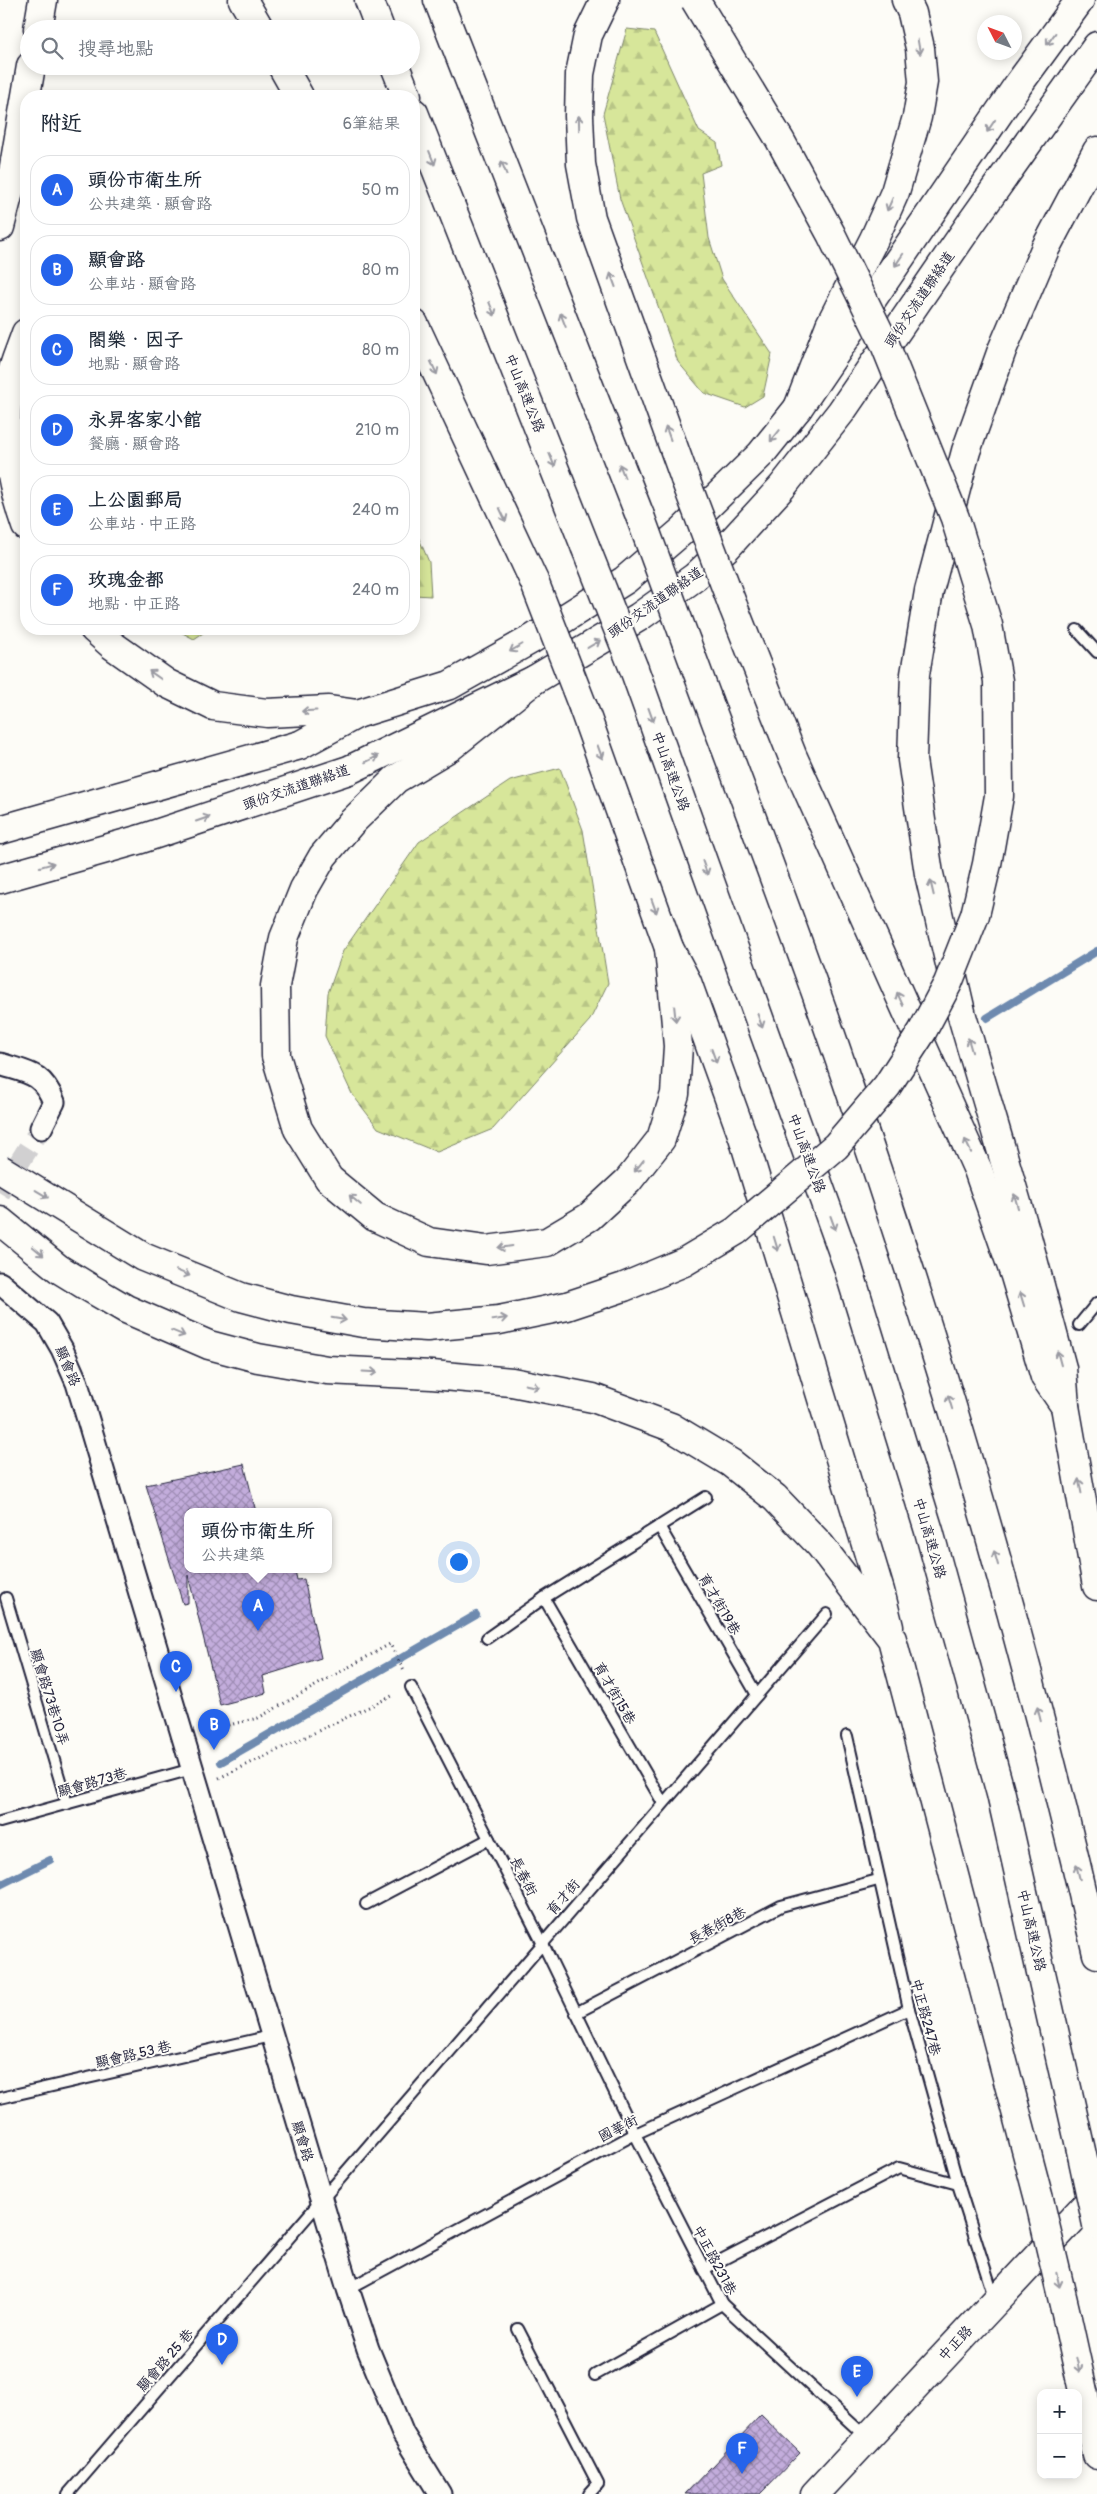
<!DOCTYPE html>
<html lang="zh-TW">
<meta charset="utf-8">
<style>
body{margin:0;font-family:Pangolin,"LXGW WenKai TC",sans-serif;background:#f6f6f7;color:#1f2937}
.controls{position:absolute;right:15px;bottom:15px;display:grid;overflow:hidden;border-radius:10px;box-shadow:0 2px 12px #0003}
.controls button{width:45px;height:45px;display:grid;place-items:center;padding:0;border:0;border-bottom:1px solid #e0e1e3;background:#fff;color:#1f2937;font:25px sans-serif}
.compass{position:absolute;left:977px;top:15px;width:45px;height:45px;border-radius:50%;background:#fff;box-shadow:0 2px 12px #0003;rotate:312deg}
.you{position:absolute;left:458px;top:1561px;width:18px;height:18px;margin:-12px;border:4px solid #fff;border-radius:50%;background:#1a73e8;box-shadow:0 0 0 8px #1a73e833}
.badge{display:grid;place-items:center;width:32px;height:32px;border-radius:50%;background:#2563eb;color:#fff;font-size:16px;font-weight:700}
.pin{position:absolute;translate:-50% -41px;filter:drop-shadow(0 1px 2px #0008)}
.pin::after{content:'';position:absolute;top:26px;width:18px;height:15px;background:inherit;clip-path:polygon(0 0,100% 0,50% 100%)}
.popup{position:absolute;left:184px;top:1508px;width:148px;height:65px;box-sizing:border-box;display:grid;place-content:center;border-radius:10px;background:#fff;filter:drop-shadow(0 1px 4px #0005);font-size:16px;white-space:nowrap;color:#747a83}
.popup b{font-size:19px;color:#1f2937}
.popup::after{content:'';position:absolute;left:50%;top:100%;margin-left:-10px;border:10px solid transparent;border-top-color:#fff}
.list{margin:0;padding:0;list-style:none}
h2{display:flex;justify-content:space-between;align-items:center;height:65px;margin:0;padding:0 20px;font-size:21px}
h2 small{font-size:16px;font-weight:400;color:#747a83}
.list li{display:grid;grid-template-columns:32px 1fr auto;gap:15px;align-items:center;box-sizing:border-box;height:70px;margin:0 10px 10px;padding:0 10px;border:1px solid #e0e1e3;border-radius:20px}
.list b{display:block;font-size:19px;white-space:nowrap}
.list p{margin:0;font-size:16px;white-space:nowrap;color:#747a83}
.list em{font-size:16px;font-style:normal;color:#747a83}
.icon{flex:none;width:28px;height:28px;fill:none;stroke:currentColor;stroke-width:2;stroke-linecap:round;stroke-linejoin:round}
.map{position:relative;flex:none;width:1097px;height:2494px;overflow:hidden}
.search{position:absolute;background:#fff;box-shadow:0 2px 12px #0003;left:20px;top:20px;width:400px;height:55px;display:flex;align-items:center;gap:12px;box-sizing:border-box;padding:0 18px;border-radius:28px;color:#747a83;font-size:19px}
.panel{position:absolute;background:#fff;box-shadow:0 2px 12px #0003;left:20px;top:90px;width:400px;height:545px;border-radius:20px}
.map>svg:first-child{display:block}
.forest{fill:url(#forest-firs);stroke:#7c846a}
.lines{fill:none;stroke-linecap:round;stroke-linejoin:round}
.stream{stroke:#6e8aaf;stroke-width:8}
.building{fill:url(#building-cross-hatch);stroke:#22223b}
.minor-tunnel{stroke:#d1d0d1;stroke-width:21;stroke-dasharray:21 11;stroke-linecap:butt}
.service-casing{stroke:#22223b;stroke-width:14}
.minor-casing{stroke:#22223b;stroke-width:25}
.secondary-casing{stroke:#22223b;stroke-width:31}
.motorway-casing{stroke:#22223b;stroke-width:31}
.path{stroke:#22223b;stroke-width:3;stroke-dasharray:1 4;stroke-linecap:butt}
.service{stroke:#fdfcf7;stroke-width:10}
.minor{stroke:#fdfcf7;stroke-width:21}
.secondary{stroke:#fdfcf7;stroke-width:28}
.motorway{stroke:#fdfcf7;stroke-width:28}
.motorway-bridge-casing{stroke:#22223b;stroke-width:31;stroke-linecap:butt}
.motorway-bridge{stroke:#fdfcf7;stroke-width:28}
.oneway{stroke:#9a9aa2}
.labels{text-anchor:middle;stroke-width:4;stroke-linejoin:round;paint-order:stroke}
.street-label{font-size:14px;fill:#22223b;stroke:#fdfcf7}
</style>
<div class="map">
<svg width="1097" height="2494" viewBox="0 0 1097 2494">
<defs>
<pattern id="forest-firs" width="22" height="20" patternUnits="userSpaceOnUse" patternTransform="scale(1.25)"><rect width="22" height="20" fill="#d7e69a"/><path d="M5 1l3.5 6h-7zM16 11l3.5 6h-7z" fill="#b8c586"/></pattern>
<pattern id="building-cross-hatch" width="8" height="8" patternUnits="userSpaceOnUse" patternTransform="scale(1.25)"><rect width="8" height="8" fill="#c3addc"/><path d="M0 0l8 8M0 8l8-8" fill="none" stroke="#9e8cb4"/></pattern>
</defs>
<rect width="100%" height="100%" fill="#fdfcf7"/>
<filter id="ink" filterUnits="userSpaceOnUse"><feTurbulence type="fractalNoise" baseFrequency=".02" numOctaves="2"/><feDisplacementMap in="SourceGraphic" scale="10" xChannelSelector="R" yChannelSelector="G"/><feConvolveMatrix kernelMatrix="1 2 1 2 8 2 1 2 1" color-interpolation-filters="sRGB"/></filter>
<g filter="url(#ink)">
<g class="forest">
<path d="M 627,29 L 654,32 L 699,131 L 717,143 L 721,165 L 701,173 L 709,238 L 722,279 L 772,354 L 763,396 L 745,407 L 704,393 L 678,362 L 620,199 L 603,114 Z"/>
<path d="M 414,527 L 429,562 L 431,596 L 414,595 Z"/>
<path d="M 175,629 L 209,629 L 194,639 Z"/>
<path d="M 560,768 L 583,830 L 608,983 L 590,1020 L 493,1129 L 437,1152 L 378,1128 L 352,1094 L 325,1036 L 328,993 L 343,951 L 419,842 L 510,781 Z"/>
</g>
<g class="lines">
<g class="stream">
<path d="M 987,1018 L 1097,951"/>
<path d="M 221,1762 L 476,1615"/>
<path d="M 0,1885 L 50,1860"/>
</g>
</g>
<g class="building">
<path d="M 244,1464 L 256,1512 L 188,1512 L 188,1570 L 295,1570 L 297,1580 L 304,1579 L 321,1658 L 263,1676 L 266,1693 L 220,1705 L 188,1575 L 188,1603 L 183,1604 L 146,1485 Z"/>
<path d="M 761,2415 L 800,2453 L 760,2494 L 685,2494 Z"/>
</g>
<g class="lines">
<path class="minor-tunnel" d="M 0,1193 L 41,1128"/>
<defs>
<g id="service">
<path d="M 1077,630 L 1097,652"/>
<path d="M 1079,1325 L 1097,1303"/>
<path d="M 659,1526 L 757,1695"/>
<path d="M 6,1598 L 67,1804"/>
<path d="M 544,1598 L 663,1803"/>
<path d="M 487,1638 L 544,1598 L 706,1497"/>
<path d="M 411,1687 L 542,1942 L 635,2134 L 722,2304 L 866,2437"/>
<path d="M 847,1736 L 909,2009 L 958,2184 L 995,2300"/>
<path d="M 0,1822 L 192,1769"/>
<path d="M 366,1904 L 489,1839"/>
<path d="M 576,2013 L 781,1906 L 878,1880"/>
<path d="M 0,2098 L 271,2036"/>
<path d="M 704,2269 L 899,2168 L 958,2184"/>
<path d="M 348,2289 L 635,2134 L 909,2009"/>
<path d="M 518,2329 L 598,2484 L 589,2494"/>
<path d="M 595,2375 L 722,2304"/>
<path d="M 68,2494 L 827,1614"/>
</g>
<g id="minor">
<path d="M 0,1064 C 28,1073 42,1072 54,1102 L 41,1128"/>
<path d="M 0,1283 L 47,1323 L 62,1349 L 77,1383 L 348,2289 L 368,2349 L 403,2434 L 440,2494"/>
</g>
<g id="secondary">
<path d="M 0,830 L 300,745 L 357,714 L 450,685 L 532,639 L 625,580 L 681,532 L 761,454 L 798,408 L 1018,85 L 1080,0"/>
<path d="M 0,879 L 141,839 L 349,770 L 534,680 L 639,617 L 695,577 L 726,548 L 782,487 L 841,412 L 971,223 L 1097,46"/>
<path d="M 815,2494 L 1097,2193"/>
</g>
<g id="motorway">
<path d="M 243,0 L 260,29"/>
<path d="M 369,0 L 380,29"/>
<path d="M 438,0 L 640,516"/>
<path d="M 605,0 L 588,35 L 580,74 L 579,116 L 581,164 L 591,218 L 685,479"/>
<path d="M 38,29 L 43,0"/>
<path d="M 282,66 L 299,96"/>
<path d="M 395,66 L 407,96"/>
<path d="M 414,113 L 585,546"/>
<path d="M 0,227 L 11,184 L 31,66"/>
<path d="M 414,324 L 534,581"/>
<path d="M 26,333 C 21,348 13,365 10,381 C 1,428 10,481 26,526"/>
<path d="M 798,408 L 830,325 L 874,239 L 895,192 L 917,117 L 923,82 L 920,48 L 912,13 L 906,0"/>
<path d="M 733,606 L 792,755 L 978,1170 L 1015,1276 L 1045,1377 L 1065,1406 L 1097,1586"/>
<path d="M 94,629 L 112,645 L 166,683 L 213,706 L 267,713 L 329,710 L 357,714"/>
<path d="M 687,644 C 738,782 791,919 839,1058 C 941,1352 1028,1651 1097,1954"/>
<path d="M 634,669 L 847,1264 L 929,1531 L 1001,1794 L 1082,2155"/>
<path d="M 534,680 L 450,747 L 396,779 L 351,823 L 323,856 L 304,889 L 284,938 L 275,986 L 276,1056 L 298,1129 L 329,1179 L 375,1217 L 429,1242 L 486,1250 L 547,1242 L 589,1217 L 628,1181 L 661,1139 L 675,1094 L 678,1046 L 669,948"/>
<path d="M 583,707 L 669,948 L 687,982 L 743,1137 L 880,1591 L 889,1627"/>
<path d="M 0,1221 L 59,1269 L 90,1288 L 126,1309 L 209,1345 L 258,1358 L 327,1370 L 432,1375 L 512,1382 L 593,1398 L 671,1427 L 731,1463 L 775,1498 L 820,1545 L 892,1639 L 1039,2199"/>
<path d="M 1065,1406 L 1062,1368 L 1027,1237 L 962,1016 L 929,874 L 912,760 L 915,674 L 929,591 L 966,451 L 1002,350 L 1045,249 L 1097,151"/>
<path d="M 1067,2318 L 1097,2455"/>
</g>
</defs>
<use href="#service" class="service-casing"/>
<use href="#minor" class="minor-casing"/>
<use href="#secondary" class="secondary-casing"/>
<use href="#motorway" class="motorway-casing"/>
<g class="path">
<path d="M 204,1731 L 258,1718 L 390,1644 L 404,1671"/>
<path d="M 219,1778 L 394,1695"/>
</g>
<use href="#service" class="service"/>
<use href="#minor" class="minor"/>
<use href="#secondary" class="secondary"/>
<use href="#motorway" class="motorway"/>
<defs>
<g id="motorway-bridge">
<path d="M 685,479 L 733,606"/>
<path d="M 640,516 L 687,644"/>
<path d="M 585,546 L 634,669"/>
<path d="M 534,581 L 583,707"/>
<path d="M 0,1169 L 143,1257 L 241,1297 L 291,1310 L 363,1323 L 427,1327 L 499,1320 L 567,1306 L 624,1287 L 684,1262 L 736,1231 L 836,1146 L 887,1086 L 922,1032 L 948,983 L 975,915 L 987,864 L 999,796 L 998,681 L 988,625 L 955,518 L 884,342 L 831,234 L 780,140 L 695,0"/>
<path d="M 1082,2155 L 1097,2225"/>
<path d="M 1039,2199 L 1067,2318"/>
</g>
</defs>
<use href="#motorway-bridge" class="motorway-bridge-casing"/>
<use href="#motorway-bridge" class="motorway-bridge"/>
</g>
<defs><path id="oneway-shaft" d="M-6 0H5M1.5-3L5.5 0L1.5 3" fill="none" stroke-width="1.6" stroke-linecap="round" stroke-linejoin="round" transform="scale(1.25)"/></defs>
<g class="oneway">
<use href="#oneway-shaft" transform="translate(1051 39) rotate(126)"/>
<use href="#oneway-shaft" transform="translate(919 47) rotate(80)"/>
<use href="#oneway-shaft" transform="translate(579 123) rotate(-92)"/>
<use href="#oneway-shaft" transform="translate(991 126) rotate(124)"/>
<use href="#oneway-shaft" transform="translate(432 158) rotate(68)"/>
<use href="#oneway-shaft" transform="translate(504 168) rotate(-111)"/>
<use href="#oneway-shaft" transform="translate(890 204) rotate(114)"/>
<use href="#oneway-shaft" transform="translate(899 260) rotate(124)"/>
<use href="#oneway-shaft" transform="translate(613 280) rotate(-110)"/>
<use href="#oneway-shaft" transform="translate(492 309) rotate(68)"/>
<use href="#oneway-shaft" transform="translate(563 320) rotate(-111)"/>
<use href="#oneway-shaft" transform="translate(434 368) rotate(65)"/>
<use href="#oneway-shaft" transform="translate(668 433) rotate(-110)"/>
<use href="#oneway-shaft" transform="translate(775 436) rotate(129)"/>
<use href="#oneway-shaft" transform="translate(552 460) rotate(68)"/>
<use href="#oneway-shaft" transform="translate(622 471) rotate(-111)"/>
<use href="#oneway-shaft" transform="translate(503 515) rotate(65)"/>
<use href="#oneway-shaft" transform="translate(594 644) rotate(-31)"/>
<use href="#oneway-shaft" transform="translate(516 648) rotate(150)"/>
<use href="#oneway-shaft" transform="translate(155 675) rotate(-145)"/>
<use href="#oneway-shaft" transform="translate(309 711) rotate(177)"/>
<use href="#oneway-shaft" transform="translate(651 715) rotate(70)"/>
<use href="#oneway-shaft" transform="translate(600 752) rotate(70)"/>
<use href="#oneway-shaft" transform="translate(372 759) rotate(-26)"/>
<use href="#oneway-shaft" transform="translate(203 819) rotate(-19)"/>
<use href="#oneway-shaft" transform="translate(47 865) rotate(-15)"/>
<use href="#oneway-shaft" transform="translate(705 868) rotate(70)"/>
<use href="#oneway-shaft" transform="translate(932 888) rotate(-103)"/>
<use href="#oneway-shaft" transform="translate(654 906) rotate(70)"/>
<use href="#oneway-shaft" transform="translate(900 999) rotate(-114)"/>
<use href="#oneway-shaft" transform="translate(675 1014) rotate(84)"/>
<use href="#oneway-shaft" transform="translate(760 1021) rotate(70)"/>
<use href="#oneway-shaft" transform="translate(970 1045) rotate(-106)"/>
<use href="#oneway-shaft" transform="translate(714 1056) rotate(70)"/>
<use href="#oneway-shaft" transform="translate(968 1146) rotate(-115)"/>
<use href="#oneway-shaft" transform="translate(639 1166) rotate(128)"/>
<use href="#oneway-shaft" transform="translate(42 1194) rotate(31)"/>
<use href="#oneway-shaft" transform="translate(355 1200) rotate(-140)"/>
<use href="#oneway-shaft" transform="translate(1016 1201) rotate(-106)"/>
<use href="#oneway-shaft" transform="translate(833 1223) rotate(70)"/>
<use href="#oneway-shaft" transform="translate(776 1244) rotate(73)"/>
<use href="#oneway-shaft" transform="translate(505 1247) rotate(172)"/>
<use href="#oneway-shaft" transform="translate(38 1251) rotate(40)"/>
<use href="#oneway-shaft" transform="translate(183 1273) rotate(22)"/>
<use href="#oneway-shaft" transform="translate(1022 1299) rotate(-107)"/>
<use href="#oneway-shaft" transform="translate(339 1319) rotate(10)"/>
<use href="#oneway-shaft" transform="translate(500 1319) rotate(-9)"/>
<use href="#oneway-shaft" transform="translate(178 1333) rotate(22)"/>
<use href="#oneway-shaft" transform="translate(1059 1358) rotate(-105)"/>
<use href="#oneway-shaft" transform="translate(370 1372) rotate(3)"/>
<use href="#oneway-shaft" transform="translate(532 1386) rotate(11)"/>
<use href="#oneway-shaft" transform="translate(950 1402) rotate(-107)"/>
<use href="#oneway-shaft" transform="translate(1080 1486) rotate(-101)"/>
<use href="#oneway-shaft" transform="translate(996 1558) rotate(-106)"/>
<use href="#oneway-shaft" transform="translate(1039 1714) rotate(-104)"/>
<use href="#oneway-shaft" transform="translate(1078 1872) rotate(-104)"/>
<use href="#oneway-shaft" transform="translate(1058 2280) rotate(77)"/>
<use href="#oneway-shaft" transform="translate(1078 2365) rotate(77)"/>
</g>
</g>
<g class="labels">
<g class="street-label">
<text transform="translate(919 299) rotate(-56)" y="5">頭份交流道聯絡道</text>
<text transform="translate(525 393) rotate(68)" y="5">中山高速公路</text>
<text transform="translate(655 602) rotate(-35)" y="5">頭份交流道聯絡道</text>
<text transform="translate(671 771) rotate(70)" y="5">中山高速公路</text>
<text transform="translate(296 787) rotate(-19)" y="5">頭份交流道聯絡道</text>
<text transform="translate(807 1153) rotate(70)" y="5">中山高速公路</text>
<text transform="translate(68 1366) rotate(67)" y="5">顯會路</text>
<text transform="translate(930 1538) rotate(74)" y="5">中山高速公路</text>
<text transform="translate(720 1604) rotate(60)" y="5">育才街19巷</text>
<text transform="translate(615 1693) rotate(60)" y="5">育才街15巷</text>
<text transform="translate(50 1697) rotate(73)" y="5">顯會路73巷10弄</text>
<text transform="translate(92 1782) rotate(-16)" y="5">顯會路73巷</text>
<text transform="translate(524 1876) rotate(63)" y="5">長春街</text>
<text transform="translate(563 1897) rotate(-49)" y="5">育才街</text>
<text transform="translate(717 1925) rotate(-28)" y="5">長春街8巷</text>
<text transform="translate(1032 1930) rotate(77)" y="5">中山高速公路</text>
<text transform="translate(926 2017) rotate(75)" y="5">中正路247巷</text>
<text transform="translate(133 2054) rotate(-13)" y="5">顯會路 53 巷</text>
<text transform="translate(618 2128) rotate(-27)" y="5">國華街</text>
<text transform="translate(303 2141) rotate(73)" y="5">顯會路</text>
<text transform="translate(715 2260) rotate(62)" y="5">中正路231巷</text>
<text transform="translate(955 2343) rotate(-47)" y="5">中正路</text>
<text transform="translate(165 2360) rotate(-49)" y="5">顯會路 25 巷</text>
</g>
</g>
</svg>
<div class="controls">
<button>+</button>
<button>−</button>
</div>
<svg class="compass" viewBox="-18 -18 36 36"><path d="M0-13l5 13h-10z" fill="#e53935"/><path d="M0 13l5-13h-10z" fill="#747a83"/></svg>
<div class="you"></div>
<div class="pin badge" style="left:258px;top:1631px">A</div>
<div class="popup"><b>頭份市衛生所</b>公共建築</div>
<div class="pin badge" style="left:214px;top:1750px">B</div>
<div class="pin badge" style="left:176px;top:1692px">C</div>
<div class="pin badge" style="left:222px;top:2365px">D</div>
<div class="pin badge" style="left:857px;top:2397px">E</div>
<div class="pin badge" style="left:742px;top:2474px">F</div>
<div class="search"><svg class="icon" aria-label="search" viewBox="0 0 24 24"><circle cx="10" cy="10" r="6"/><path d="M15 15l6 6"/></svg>搜尋地點</div>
<section class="panel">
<h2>附近<small>6筆結果</small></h2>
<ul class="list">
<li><span class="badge">A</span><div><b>頭份市衛生所</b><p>公共建築 · 顯會路</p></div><em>50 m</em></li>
<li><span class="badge">B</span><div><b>顯會路</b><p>公車站 · 顯會路</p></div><em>80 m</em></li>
<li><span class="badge">C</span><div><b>閤樂‧因子</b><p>地點 · 顯會路</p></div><em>80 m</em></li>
<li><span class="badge">D</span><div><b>永昇客家小館</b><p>餐廳 · 顯會路</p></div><em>210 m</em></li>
<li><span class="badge">E</span><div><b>上公園郵局</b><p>公車站 · 中正路</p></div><em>240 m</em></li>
<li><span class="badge">F</span><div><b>玫瑰金都</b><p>地點 · 中正路</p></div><em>240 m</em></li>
</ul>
</section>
</div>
